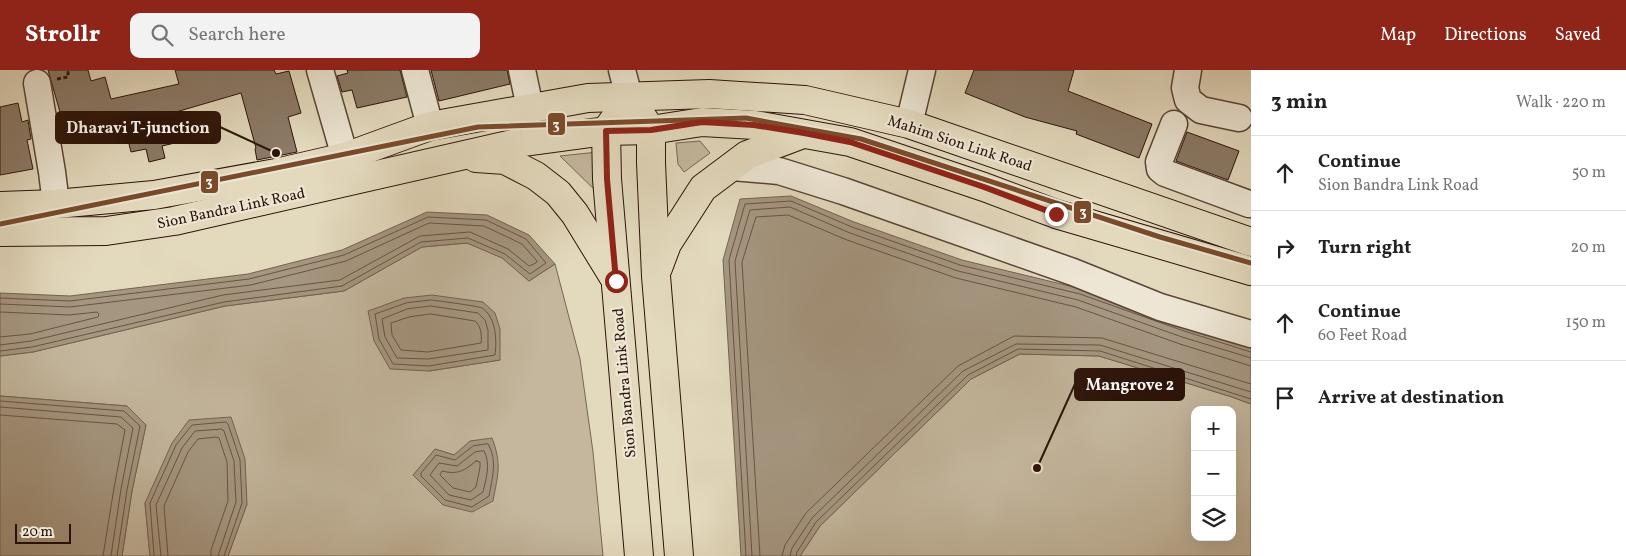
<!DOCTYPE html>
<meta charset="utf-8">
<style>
body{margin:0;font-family:Vollkorn,serif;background:#f2f2f2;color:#222}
.controls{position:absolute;right:15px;bottom:15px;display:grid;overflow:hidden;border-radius:10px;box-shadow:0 5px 20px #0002}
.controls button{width:45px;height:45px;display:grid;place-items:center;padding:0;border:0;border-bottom:1px solid #e0e0e0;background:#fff;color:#222;font:25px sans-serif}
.scale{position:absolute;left:15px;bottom:12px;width:56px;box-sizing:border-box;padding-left:5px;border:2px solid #2c1309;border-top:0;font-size:14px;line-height:18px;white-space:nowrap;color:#2c1309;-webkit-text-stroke:4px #ede6d4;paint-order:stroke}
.stop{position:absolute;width:15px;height:15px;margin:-11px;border:4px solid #8f2418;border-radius:50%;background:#fff}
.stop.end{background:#8f2418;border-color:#fff;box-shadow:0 1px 5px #0008}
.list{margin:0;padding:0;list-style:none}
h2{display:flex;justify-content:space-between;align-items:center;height:65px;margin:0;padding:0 20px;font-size:21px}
h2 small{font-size:16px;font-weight:400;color:#767676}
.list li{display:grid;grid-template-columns:32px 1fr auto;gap:15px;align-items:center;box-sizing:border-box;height:75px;padding:0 20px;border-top:1px solid #e0e0e0}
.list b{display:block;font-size:19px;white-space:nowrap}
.list p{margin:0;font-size:16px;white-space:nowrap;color:#767676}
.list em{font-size:16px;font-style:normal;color:#767676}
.icon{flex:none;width:28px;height:28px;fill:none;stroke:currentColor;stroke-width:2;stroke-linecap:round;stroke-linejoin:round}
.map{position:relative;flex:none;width:1251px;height:486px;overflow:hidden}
header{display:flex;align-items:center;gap:30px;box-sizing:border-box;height:70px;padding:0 25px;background:#8f2418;color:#fff}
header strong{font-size:24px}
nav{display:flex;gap:28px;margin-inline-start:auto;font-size:18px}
.search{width:350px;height:45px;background:#f2f2f2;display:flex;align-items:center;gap:12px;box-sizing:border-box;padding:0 18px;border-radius:10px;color:#767676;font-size:19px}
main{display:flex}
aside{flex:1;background:#fff}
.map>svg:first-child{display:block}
.green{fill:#c4b79e;stroke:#786554;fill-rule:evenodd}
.water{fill:#a59680;stroke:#756250}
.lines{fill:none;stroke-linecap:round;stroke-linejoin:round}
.shore{stroke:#685444;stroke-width:1}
.building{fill:#8b7a67;stroke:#2c1309}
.minor-casing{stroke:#5a4436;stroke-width:29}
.major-casing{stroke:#2c1309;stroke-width:30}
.path{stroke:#2c1309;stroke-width:3;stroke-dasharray:4 2.5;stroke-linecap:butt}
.minor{stroke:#ede6d4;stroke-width:26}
.major{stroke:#e3d9bd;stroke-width:28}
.metro-1-casing{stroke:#ede6d4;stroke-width:9}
.metro-1{stroke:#7a4b2a;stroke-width:5}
.route{stroke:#8f2418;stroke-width:6}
.labels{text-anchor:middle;stroke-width:4.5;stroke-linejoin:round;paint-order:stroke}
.street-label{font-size:15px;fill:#2c1309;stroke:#ede6d4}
.leader{fill:none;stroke:#2c1309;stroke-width:2}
.callout-dot{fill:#2c1309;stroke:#ede6d4;stroke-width:2}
.callout{fill:#2c1309;stroke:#2c1309;stroke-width:2}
.callout-label{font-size:16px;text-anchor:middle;font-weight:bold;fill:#fff}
.line-badge{stroke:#ede6d4;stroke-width:2}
.badge-label{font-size:14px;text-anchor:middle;font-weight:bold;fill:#fff}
</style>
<header>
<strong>Strollr</strong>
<div class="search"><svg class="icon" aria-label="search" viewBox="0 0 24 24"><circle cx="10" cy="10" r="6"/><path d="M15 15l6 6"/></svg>Search here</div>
<nav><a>Map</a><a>Directions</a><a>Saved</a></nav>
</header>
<main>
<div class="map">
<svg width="1251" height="486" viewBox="0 0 1251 486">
<rect width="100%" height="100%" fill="#e3d9bd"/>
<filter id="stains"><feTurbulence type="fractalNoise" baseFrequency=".004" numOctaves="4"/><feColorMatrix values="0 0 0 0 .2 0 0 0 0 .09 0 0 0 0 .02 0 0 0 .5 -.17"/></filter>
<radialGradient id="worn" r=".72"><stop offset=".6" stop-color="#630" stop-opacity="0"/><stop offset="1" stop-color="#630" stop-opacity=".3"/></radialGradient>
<g class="green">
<path d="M 700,71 L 710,83 L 684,102 L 678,94 L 676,73 Z"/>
<path d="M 598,82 L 597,122 L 560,86 Z"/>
<path d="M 467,173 L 503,188 L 529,211 L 555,194 L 580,289 L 593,382 L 603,486 L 228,486 L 247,434 L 145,433 L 150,486 L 122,486 L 132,421 L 146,355 L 127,336 L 0,326 L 0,286 L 33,282 L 225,236 L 344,221 L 422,177 ZM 461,230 L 482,232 L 500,290 L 429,301 ZM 435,379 L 454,385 L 414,405 Z"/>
<path d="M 1020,284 L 1099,286 L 1232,327 L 1251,334 L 1251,486 L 800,486 L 820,456 L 971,309 ZM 1195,340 L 1232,340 L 1232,467 L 1195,467 Z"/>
</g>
<g class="water">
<path d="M 791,126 L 854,152 L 962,190 L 1082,219 L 1186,257 L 1251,277 L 1251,334 L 1232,327 L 1099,286 L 1020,284 L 971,309 L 820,456 L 800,486 L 741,486 L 723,190 L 740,129 Z"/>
<path d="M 427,142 L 487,145 L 529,165 L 555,194 L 529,211 L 502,188 L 467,173 L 422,177 L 344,221 L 225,236 L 33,282 L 0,286 L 0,223 L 70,226 L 248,204 L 342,180 Z"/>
<path d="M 432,225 L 483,232 L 495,243 L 500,259 L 500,290 L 429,301 L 390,299 L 374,271 L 368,241 L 404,228 Z"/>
<path d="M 0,326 L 127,336 L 146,355 L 132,421 L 122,486 L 0,486 Z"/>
<path d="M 231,347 L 245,389 L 247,434 L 228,486 L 150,486 L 145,433 L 172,373 L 189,350 Z"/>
<path d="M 492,368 C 502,394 498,404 493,431 L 472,442 L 443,435 L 413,405 L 435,379 L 454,385 L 470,371 Z"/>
</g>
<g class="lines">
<g class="shore">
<path d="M 0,228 L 70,231 L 249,209 L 344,185 L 428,147 L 486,150 L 526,169 L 546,193 L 530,204 L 505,184 L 468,168 L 421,172 L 342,216 L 224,232 L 32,277 L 0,281"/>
<path d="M 431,230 C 439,231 478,236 482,238 C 496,247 497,270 495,285 L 429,296 L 393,294 L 379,269 L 375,244 L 406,233 Z"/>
<path d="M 0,234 L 70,237 L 251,215 L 346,191 L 429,153 L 484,156 L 522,174 L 537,191 L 536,193 L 529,196 L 508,179 L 470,162 L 420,166 L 340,210 L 223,225 L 31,271 L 0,275"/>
<path d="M 431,236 L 478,243 L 485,250 L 488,260 L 488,280 L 428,289 L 397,288 L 385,267 L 382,249 L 407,239 Z"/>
<path d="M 0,242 L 69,245 L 97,242 L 99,244 L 98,247 L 30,264 L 0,267"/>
<path d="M 431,244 L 475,251 C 481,256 482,265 481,273 L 428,282 L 401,280 L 392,265 L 391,253 L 409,247 Z"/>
<path d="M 0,331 L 124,341 L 140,356 L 127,420 L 117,486"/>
<path d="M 0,337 L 121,347 L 133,358 L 121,419 L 111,486"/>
<path d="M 0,345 L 117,354 L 125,360 L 114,418 L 103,486"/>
<path d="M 488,374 C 498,391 492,408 489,426 L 472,437 L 445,430 L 421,406 L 421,403 L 436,385 L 455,390 L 473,376 Z"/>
<path d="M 484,381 C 491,393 486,409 483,422 L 471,430 L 449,425 L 430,405 L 439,393 L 457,396 L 475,382 Z"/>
<path d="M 476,391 L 480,392 L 480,397 L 476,417 L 470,422 L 453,418 L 440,405 L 442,401 C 458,405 464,401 476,391 Z"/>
<path d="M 154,486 L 150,433 L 176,375 L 192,355 L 226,352 L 228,354 L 240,390 L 242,433 L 224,486"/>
<path d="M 161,486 L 156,435 L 182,378 L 195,361 L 222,359 L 224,361 L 234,391 L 236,432 L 218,486"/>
<path d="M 168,486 L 164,436 L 188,382 L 198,369 L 216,367 L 219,368 L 227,392 L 228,431 L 211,480 L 211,486"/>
<path d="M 746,486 L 729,190 L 745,134 L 791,131 L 852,157 L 960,195 L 1080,224 L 1184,261 L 1251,282"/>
<path d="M 752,486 L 735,191 L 750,140 L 790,137 L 850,163 L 958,201 L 1078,230 L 1182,267 L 1251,288"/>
<path d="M 760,486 L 742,192 L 756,147 L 788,145 L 847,170 L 956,208 L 1076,237 L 1180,274 L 1251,296"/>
<path d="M 782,486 L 785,475 L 806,443 L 958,296 L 1014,266 L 1102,268 L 1251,314"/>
<path d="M 790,486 L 792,478 L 812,448 L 963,301 L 1016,274 L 1100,275 L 1251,322"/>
<path d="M 796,486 L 797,482 L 816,452 L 968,305 L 1018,279 L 1100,281 L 1251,329"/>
</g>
</g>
<g class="building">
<path d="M 48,0 L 88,0 L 91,11 L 105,7 L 111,29 L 179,14 L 175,0 L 274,0 L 276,4 L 289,1 L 301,43 L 288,47 L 297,82 L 257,90 L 255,79 L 256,78 L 241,23 L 176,42 L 183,71 L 162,76 L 165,88 L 149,92 L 146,79 L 131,82 L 125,58 L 81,71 L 77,60 L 66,63 Z"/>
<path d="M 347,0 L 400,0 L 407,27 L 357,38 L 352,20 L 342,22 L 337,6 L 348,3 Z"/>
<path d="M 431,0 L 507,0 L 510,14 L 439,31 Z"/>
<path d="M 974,0 L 1074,0 L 1068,21 L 1152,54 L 1139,88 L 1076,64 L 1077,61 L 1025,47 L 965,23 Z"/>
<path d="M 18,33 L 22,52 L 28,50 L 31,69 L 27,70 L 33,99 L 0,105 L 0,37 Z"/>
<path d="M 1187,62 L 1239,81 L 1228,110 L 1176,91 Z"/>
</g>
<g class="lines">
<defs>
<g id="minor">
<path d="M 320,0 L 345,87"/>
<path d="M 415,0 L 430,56"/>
<path d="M 522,0 L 530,38"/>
<path d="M 622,0 L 629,27"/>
<path d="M 1188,0 L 1185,18 L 1188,30 L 1201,40 L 1239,48"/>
<path d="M 37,13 L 52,102 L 56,134"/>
<path d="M 909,54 L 922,0"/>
<path d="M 1174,54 L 1159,92 L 1160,99 L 1165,103 L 1249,134"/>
<path d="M 732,97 L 779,101 L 843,121 L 1073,202 L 1160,237 L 1251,264"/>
</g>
<g id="major">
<path d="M 641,45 L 651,60 L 651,93 L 656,206 L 679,486"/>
<path d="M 616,47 L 606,61 L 607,109 L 639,486"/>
<path d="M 476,88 L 505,90 L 536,106 L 558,123 L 575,144 L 613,206"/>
<path d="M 0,136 L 56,134 L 154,125 L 276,103 L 345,87 L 430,56 L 588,28 L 709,24 L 805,30 L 909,54 L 1251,172"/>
<path d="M 0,162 L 106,161 L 174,151 L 517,73 L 606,61 L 651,60 L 702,52 L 755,55 L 850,72 L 984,117 L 1056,144 L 1251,201"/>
<path d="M 658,198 L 667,174 L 703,118 L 747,85 L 803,64"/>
</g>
</defs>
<use href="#minor" class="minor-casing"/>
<use href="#major" class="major-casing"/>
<path class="path" d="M 57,9 L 68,7 L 68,0"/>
<use href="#minor" class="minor"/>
<use href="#major" class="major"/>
<defs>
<path id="metro-1" d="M 0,154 L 478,57 L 746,48 L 861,69 L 1160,167 L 1251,193"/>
</defs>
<use href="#metro-1" class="metro-1-casing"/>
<use href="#metro-1" class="metro-1"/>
</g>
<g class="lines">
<path class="route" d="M 616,211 L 607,109 L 606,61 L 651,60 L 702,52 L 754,55 L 804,63 L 850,72 L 984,117 L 1056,144"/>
</g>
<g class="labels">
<g class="street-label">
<text transform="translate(960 73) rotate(18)" y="5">Mahim Sion Link Road</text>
<text transform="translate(231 138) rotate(-12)" y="5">Sion Bandra Link Road</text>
<text transform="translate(624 313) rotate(-95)" y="5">Sion Bandra Link Road</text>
</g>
</g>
<path class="leader" d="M276 83L220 57M1037 398L1075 314"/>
<g class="callout-dot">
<circle cx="276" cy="83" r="5"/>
<circle cx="1037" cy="398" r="5"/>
</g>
<g class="callout">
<rect x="56" y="42" width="164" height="31" rx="5"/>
<rect x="1075" y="299" width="109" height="31" rx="5"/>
</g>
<g class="callout-label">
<text x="138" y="63">Dharavi T-junction</text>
<text x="1130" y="320">Mangrove 2</text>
</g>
<g class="line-badge">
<rect x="547" y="42" width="19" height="24" rx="5" fill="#7a4b2a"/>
<rect x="200" y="100" width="19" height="24" rx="5" fill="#7a4b2a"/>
<rect x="1073" y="130" width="19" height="24" rx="5" fill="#7a4b2a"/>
</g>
<g class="badge-label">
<text x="556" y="59">3</text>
<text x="209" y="116">3</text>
<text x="1083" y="146">3</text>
</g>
<rect width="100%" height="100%" filter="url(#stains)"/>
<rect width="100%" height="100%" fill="url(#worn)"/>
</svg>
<div class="controls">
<button>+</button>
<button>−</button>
<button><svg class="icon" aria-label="layers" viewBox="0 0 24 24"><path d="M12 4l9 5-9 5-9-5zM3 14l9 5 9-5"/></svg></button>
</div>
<div class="scale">20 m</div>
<div class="stop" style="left:616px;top:211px"></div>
<div class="stop end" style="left:1056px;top:144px"></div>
</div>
<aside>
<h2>3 min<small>Walk · 220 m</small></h2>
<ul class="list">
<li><svg class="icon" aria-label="ahead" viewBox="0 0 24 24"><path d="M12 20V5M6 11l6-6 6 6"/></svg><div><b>Continue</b><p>Sion Bandra Link Road</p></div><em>50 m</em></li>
<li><svg class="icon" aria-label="right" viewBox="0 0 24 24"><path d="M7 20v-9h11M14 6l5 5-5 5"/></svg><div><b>Turn right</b></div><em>20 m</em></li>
<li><svg class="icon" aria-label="ahead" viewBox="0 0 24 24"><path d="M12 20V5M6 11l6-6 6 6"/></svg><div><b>Continue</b><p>60 Feet Road</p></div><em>150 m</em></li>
<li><svg class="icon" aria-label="arrive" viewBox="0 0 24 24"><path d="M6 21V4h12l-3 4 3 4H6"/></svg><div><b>Arrive at destination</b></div></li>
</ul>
</aside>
</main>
